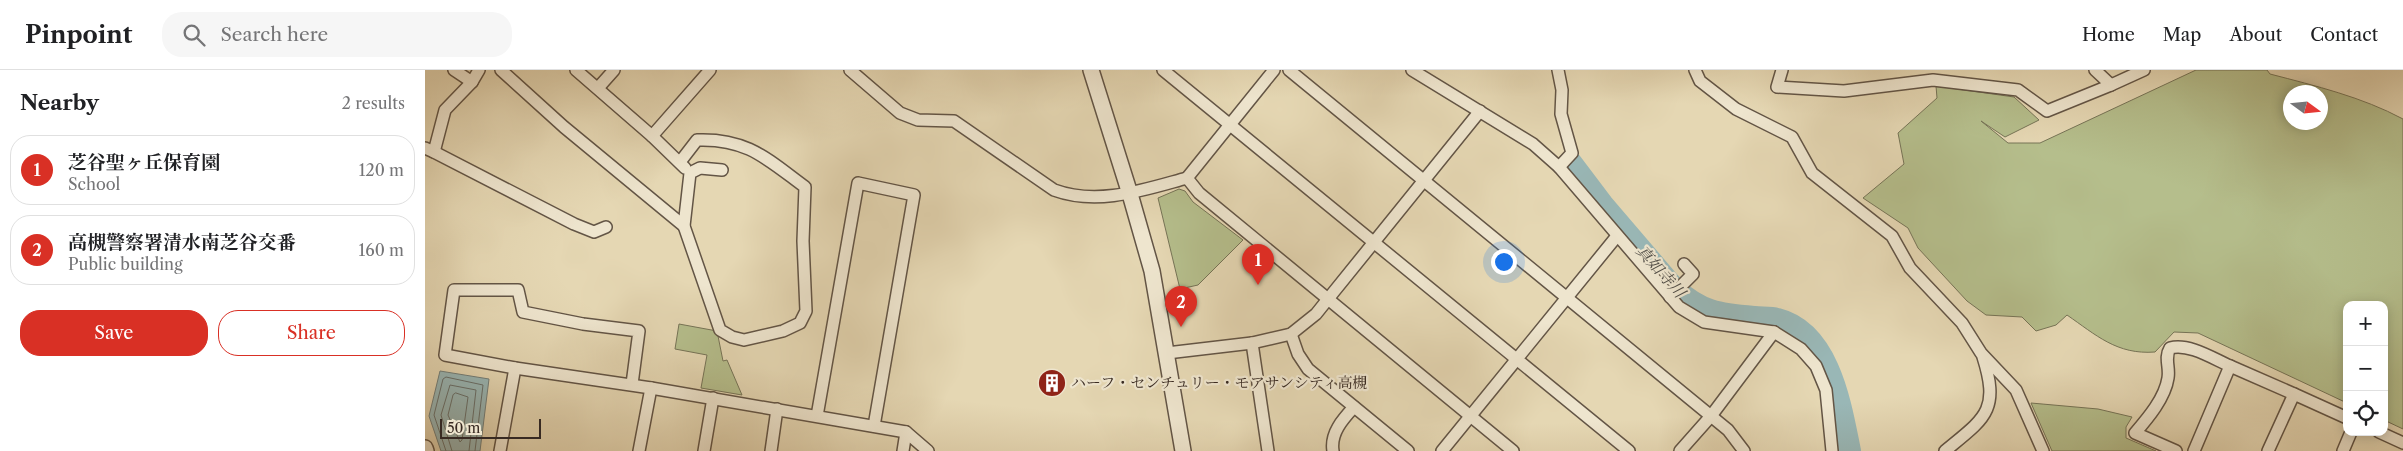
<!DOCTYPE html>
<meta charset="utf-8">
<style>
body{margin:0;font-family:"Libre Caslon Text","Noto Serif JP",serif;background:#f6f6f6;color:#202124}
.controls{position:absolute;right:15px;bottom:15px;display:grid;overflow:hidden;border-radius:10px;box-shadow:0 2px 12px #0003}
.controls button{width:45px;height:45px;display:grid;place-items:center;padding:0;border:0;border-bottom:1px solid #e0e0e0;background:#fff;color:#202124;font:25px sans-serif}
.compass{position:absolute;left:1858px;top:15px;width:45px;height:45px;border-radius:50%;background:#fff;box-shadow:0 2px 12px #0003;rotate:105deg}
.scale{position:absolute;left:15px;bottom:12px;width:101px;box-sizing:border-box;padding-left:5px;border:2px solid #382a22;border-top:0;font-size:14px;line-height:18px;white-space:nowrap;color:#382a22;-webkit-text-stroke:4px #eee5ce;paint-order:stroke}
.you{position:absolute;left:1078px;top:191px;width:18px;height:18px;margin:-12px;border:4px solid #fff;border-radius:50%;background:#1a73e8;box-shadow:0 0 0 8px #1a73e833}
.badge{display:grid;place-items:center;width:32px;height:32px;border-radius:50%;background:#d93025;color:#fff;font-size:16px;font-weight:700}
.pin{position:absolute;translate:-50% -41px;filter:drop-shadow(0 1px 2px #0008)}
.pin::after{content:'';position:absolute;top:26px;width:18px;height:15px;background:inherit;clip-path:polygon(0 0,100% 0,50% 100%)}
.list{margin:0;padding:0;list-style:none}
h2{display:flex;justify-content:space-between;align-items:center;height:65px;margin:0;padding:0 20px;font-size:21px}
h2 small{font-size:16px;font-weight:400;color:#757577}
.list li{display:grid;grid-template-columns:32px 1fr auto;gap:15px;align-items:center;box-sizing:border-box;height:70px;margin:0 10px 10px;padding:0 10px;border:1px solid #e0e0e0;border-radius:20px}
.list b{display:block;font-size:19px;white-space:nowrap}
.list p{margin:0;font-size:16px;white-space:nowrap;color:#757577}
.list em{font-size:16px;font-style:normal;color:#757577}
.actions{display:flex;gap:10px;padding:15px 20px}
.actions a{flex:1;padding:11px 0;border:1px solid #d93025;border-radius:20px;text-align:center;font-size:18px;color:#d93025}
.actions .main{background:#d93025;color:#fff}
.icon{flex:none;width:28px;height:28px;fill:none;stroke:currentColor;stroke-width:2;stroke-linecap:round;stroke-linejoin:round}
.map{position:relative;flex:none;width:1978px;height:381px;overflow:hidden}
header{display:flex;align-items:center;gap:30px;box-sizing:border-box;height:70px;padding:0 25px;background:#fff;border-bottom:1px solid #e0e0e0}
header strong{font-size:24px}
nav{display:flex;gap:28px;margin-inline-start:auto;font-size:18px}
.search{width:350px;height:45px;background:#f6f6f6;display:flex;align-items:center;gap:12px;box-sizing:border-box;padding:0 18px;border-radius:20px;color:#757577;font-size:19px}
main{display:flex}
aside{flex:1;background:#fff}
.map>svg:first-child{display:block}
.green{fill:#b5be8c;stroke:#767457;fill-rule:evenodd}
.water{fill:#99b7b6;stroke:#727f7b}
.lines{fill:none;stroke-linecap:round;stroke-linejoin:round}
.shore{stroke:#68706c;stroke-width:1}
.river{stroke:#99b7b6;stroke-width:24}
.minor-casing{stroke:#635546;stroke-width:14}
.tertiary-casing{stroke:#635546;stroke-width:18}
.minor{stroke:#eee5ce;stroke-width:11}
.tertiary{stroke:#eee5ce;stroke-width:15}
.labels{text-anchor:middle;stroke-width:4.5;stroke-linejoin:round;paint-order:stroke}
.poi-label{font-size:15px;fill:#382a22;stroke:#eee5ce;text-anchor:start}
.water-label{font-size:16px;font-style:italic;fill:#504d47;stroke:#eee5ce}
</style>
<header>
<strong>Pinpoint</strong>
<div class="search"><svg class="icon" aria-label="search" viewBox="0 0 24 24"><circle cx="10" cy="10" r="6"/><path d="M15 15l6 6"/></svg>Search here</div>
<nav><a>Home</a><a>Map</a><a>About</a><a>Contact</a></nav>
</header>
<main>
<aside>
<h2>Nearby<small>2 results</small></h2>
<ul class="list">
<li><span class="badge">1</span><div><b>芝谷聖ヶ丘保育園</b><p>School</p></div><em>120 m</em></li>
<li><span class="badge">2</span><div><b>高槻警察署清水南芝谷交番</b><p>Public building</p></div><em>160 m</em></li>
</ul>
<div class="actions"><a class="main">Save</a><a>Share</a></div>
</aside>
<div class="map">
<svg width="1978" height="381" viewBox="0 0 1978 381">
<rect width="100%" height="100%" fill="#e5d7b3"/>
<filter id="stains"><feTurbulence type="fractalNoise" baseFrequency=".004" numOctaves="4"/><feColorMatrix values="0 0 0 0 .2 0 0 0 0 .09 0 0 0 0 .02 0 0 0 .5 -.17"/></filter>
<radialGradient id="worn" r=".72"><stop offset=".6" stop-color="#630" stop-opacity="0"/><stop offset="1" stop-color="#630" stop-opacity=".3"/></radialGradient>
<g class="green">
<path d="M 1771,0 L 1842,0 L 1845,4 C 1891,16 1937,27 1978,49 L 1978,359 L 1959,350 L 1959,235 L 1922,235 L 1922,333 L 1773,263 L 1749,262 L 1730,282 C 1692,285 1671,265 1642,245 L 1631,255 L 1611,261 L 1597,247 L 1561,245 L 1542,231 L 1493,178 L 1483,158 L 1438,128 L 1479,94 L 1473,63 L 1512,28 L 1511,16 L 1589,27 L 1614,50 L 1580,67 L 1556,51 L 1583,73 L 1615,73 ZM 1896,22 L 1896,52 L 1866,52 L 1866,22 Z"/>
<path d="M 754,119 L 760,121 L 768,132 L 818,170 L 773,215 L 755,219 L 733,128 Z"/>
<path d="M 254,254 L 292,261 L 298,291 L 302,290 L 317,325 L 276,318 L 282,285 L 250,279 Z"/>
<path d="M 1606,333 L 1673,339 L 1707,347 L 1701,357 L 1701,368 L 1731,381 L 1627,381 Z"/>
</g>
<path class="water" d="M 15,301 L 64,309 L 55,381 L 16,381 L 4,346 Z"/>
<g class="lines">
<g class="shore">
<path d="M 31,323 L 43,327 L 37,370 L 35,372 L 23,345 L 28,325 Z"/>
<path d="M 21,381 L 9,345 L 18,309 L 21,307 L 58,315 L 50,381"/>
<path d="M 27,381 L 16,345 L 25,315 L 51,320 L 44,381"/>
</g>
<path class="river" d="M 1146,94 L 1177,135 L 1248,218 C 1276,243 1293,245 1329,248 C 1336,249 1345,248 1352,250 C 1404,263 1415,337 1424,381"/>
<defs>
<g id="minor">
<path d="M 29,0 L 47,12"/>
<path d="M 76,0 L 139,57 L 259,156"/>
<path d="M 151,0 L 227,66 L 260,98"/>
<path d="M 425,0 L 475,43 L 493,50 L 529,51 L 629,120 C 673,136 718,120 762,108"/>
<path d="M 738,0 L 1204,381"/>
<path d="M 849,0 L 762,108 L 774,123 L 1088,381"/>
<path d="M 864,0 L 1303,360 L 1319,381"/>
<path d="M 987,0 L 1108,74 L 1134,97 L 1254,237 L 1279,252 L 1349,262 L 1376,279 L 1391,296 L 1401,320 L 1407,381"/>
<path d="M 1133,0 L 1137,20 L 1136,44 L 1147,83 L 1134,97"/>
<path d="M 1270,0 L 1275,11 L 1311,39 L 1367,67 L 1387,103 L 1467,166 L 1485,198 L 1537,253 L 1556,283 L 1591,320 L 1618,381"/>
<path d="M 1357,0 L 1352,17 L 1419,21 L 1508,10 L 1593,20 L 1622,41 L 1686,15 L 1670,0"/>
<path d="M 1686,15 L 1719,0"/>
<path d="M 173,18 L 189,0"/>
<path d="M 227,66 L 285,0"/>
<path d="M 0,78 L 9,82 L 20,40 L 47,12 L 54,0"/>
<path d="M 9,82 L 149,154 L 169,162 L 181,157"/>
<path d="M 255,92 L 272,70 C 322,68 342,89 380,117 L 378,171 L 381,241 L 375,253 L 358,261 L 319,270 L 307,267 L 295,260 L 259,156 L 265,103 L 275,98 L 297,100"/>
<path d="M 1245,227 L 1268,204 L 1259,194"/>
<path d="M 866,264 L 873,284 L 883,299 L 983,381"/>
<path d="M 827,273 L 843,381"/>
<path d="M 742,283 L 827,273 L 866,264 L 891,244 L 903,229 L 1055,41"/>
<path d="M 1805,296 L 1869,324"/>
<path d="M 207,314 L 214,261 L 158,254 L 98,242 L 93,220 L 29,220 L 20,285 L 90,298 L 226,318 L 481,362 L 503,381"/>
<path d="M 392,346 L 433,113 L 489,125 L 449,356"/>
<path d="M 1954,362 L 1978,373"/>
<path d="M 75,381 L 90,298"/>
<path d="M 214,381 L 226,318"/>
<path d="M 279,381 L 288,328"/>
<path d="M 346,381 L 352,339"/>
<path d="M 478,381 L 481,362"/>
<path d="M 908,381 C 905,363 918,349 929,337"/>
<path d="M 1017,381 L 1192,166"/>
<path d="M 1255,381 L 1286,346 L 1349,262"/>
<path d="M 1520,381 C 1560,348 1575,341 1558,287"/>
<path d="M 1751,381 L 1710,363 C 1723,348 1740,328 1743,308 C 1745,297 1739,288 1745,278 C 1764,273 1787,288 1805,296 L 1769,381"/>
<path d="M 1843,381 L 1869,324 L 1922,348"/>
<path d="M 1918,381 L 1926,362"/>
</g>
<g id="tertiary">
<path d="M 666,0 L 705,124 L 727,201 L 758,381"/>
<path d="M 0,378 L 1,381"/>
</g>
</defs>
<use href="#minor" class="minor-casing"/>
<use href="#tertiary" class="tertiary-casing"/>
<use href="#minor" class="minor"/>
<use href="#tertiary" class="tertiary"/>
</g>
<defs>
<symbol id="building-disc" viewBox="-11 -11 22 22"><circle r="9.5" fill="#8f2418" stroke="#eee5ce"/><path d="M-4-6H4V6H1V3H-1V6H-4ZM-2.5-4.3h1.7v1.8h-1.7ZM.8-4.3h1.7v1.8H.8ZM-2.5-1h1.7V.8h-1.7ZM.8-1h1.7V.8H.8Z" fill="#fff"/></symbol>
</defs>
<g fill-rule="evenodd">
<use href="#building-disc" x="611" y="297" width="32" height="32"/>
</g>
<g class="labels">
<g class="poi-label">
<text x="646" y="318">ハーフ・センチュリー・モアサンシティ高槻</text>
</g>
<g class="water-label">
<text transform="translate(1236 201) rotate(48)" y="6">真如寺川</text>
</g>
</g>
<rect width="100%" height="100%" filter="url(#stains)"/>
<rect width="100%" height="100%" fill="url(#worn)"/>
</svg>
<div class="controls">
<button>+</button>
<button>−</button>
<button><svg class="icon" aria-label="locate" viewBox="0 0 24 24"><circle cx="12" cy="12" r="6"/><path d="M12 2v4M12 18v4M2 12h4M18 12h4"/></svg></button>
</div>
<svg class="compass" viewBox="-18 -18 36 36"><path d="M0-13l5 13h-10z" fill="#e53935"/><path d="M0 13l5-13h-10z" fill="#757577"/></svg>
<div class="scale">50 m</div>
<div class="you"></div>
<div class="pin badge" style="left:833px;top:215px">1</div>
<div class="pin badge" style="left:756px;top:257px">2</div>
</div>
</main>
